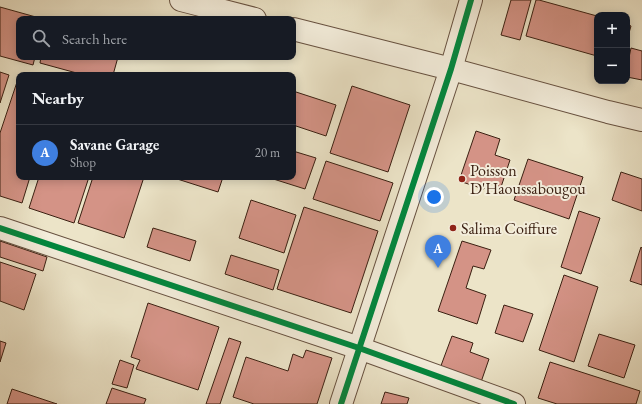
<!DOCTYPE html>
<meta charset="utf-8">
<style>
body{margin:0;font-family:"EB Garamond",serif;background:#242831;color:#f1f3f6}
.controls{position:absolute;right:12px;top:12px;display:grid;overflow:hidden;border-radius:8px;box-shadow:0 2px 10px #0003}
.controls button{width:36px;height:36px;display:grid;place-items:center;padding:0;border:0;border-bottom:1px solid #363941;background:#171b24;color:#f1f3f6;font:20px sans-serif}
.you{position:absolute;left:434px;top:197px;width:14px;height:14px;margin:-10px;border:3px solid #fff;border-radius:50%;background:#1a73e8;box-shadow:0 0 0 6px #1a73e833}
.badge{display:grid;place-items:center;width:26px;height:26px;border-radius:50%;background:#c59692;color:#fff;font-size:13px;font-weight:700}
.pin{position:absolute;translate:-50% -33px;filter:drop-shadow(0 1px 2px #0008)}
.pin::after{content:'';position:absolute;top:21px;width:14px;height:12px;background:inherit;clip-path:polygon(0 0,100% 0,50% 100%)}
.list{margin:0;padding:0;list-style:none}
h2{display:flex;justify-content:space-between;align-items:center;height:52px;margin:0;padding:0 16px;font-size:17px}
h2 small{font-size:13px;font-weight:400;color:#9ea1a6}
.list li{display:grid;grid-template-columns:26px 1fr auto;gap:12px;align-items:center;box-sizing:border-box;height:56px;padding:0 16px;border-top:1px solid #363941}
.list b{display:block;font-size:15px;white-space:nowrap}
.list p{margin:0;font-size:13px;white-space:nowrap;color:#9ea1a6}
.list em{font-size:13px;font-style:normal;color:#9ea1a6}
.icon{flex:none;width:22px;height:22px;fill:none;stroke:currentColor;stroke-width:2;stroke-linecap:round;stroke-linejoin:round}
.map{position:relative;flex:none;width:642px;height:404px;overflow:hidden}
.search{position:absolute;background:#171b24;box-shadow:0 2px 10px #0003;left:16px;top:16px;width:280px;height:44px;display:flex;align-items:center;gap:10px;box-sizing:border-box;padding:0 14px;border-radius:8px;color:#9ea1a6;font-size:15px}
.panel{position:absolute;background:#171b24;box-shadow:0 2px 10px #0003;left:16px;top:72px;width:280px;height:108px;border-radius:8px}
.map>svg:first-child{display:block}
.building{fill:#d49386;stroke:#3b2012}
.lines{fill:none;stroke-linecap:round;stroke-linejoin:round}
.minor-casing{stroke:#675140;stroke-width:24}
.tertiary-casing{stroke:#675140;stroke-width:24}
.minor{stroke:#f3eddb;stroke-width:22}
.tertiary{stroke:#f3eddb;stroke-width:22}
.cycleway-casing{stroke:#f3eddb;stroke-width:8}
.cycleway{stroke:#00873e;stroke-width:6}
.poi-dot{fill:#8f2418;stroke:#f3eddb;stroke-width:1.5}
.labels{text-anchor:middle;stroke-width:4;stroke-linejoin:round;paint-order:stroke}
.poi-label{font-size:16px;fill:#3b2012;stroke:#f3eddb;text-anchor:start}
</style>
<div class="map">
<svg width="642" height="404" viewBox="0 0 642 404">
<rect width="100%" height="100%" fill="#ece4c8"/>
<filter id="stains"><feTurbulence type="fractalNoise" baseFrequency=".005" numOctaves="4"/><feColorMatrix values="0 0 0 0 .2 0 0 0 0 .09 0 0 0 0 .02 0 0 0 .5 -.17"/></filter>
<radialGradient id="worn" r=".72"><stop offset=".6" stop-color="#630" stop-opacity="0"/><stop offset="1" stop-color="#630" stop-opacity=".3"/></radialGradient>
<g class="building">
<path d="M 511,0 L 531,0 L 520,40 L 501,35 Z"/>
<path d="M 536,0 L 539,0 L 597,16 L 597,56 L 526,36 Z"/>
<path d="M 0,7 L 43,19 L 19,19 L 19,57 L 35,57 L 33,65 L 0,56 Z"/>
<path d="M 627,24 L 631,26 L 627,40 Z"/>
<path d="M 631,48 L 642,51 L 642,80 L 627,77 L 627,67 Z"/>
<path d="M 41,57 L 118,57 L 113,75 L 84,75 L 40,63 Z"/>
<path d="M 0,72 L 9,75 L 0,103 Z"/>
<path d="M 19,76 L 19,177 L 30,177 L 22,203 L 0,196 L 0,133 Z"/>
<path d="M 352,86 L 410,105 L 388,172 L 330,153 Z"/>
<path d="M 293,91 L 336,105 L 326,136 L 293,125 Z"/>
<path d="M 476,131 L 500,139 L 495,155 L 510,160 L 501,187 L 486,182 L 484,189 L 459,181 Z"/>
<path d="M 293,151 L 316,158 L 305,189 L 267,177 L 293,177 Z"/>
<path d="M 528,159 L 583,177 L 569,219 L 514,200 Z"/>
<path d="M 326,161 L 393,183 L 380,221 L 313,199 Z"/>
<path d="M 621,172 L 642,179 L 642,211 L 612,200 Z"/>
<path d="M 39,177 L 89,177 L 74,223 L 29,208 Z"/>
<path d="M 93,177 L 144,177 L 124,238 L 78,223 Z"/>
<path d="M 171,177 L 223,177 L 218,192 Z"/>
<path d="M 251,200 L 296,215 L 284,253 L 239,238 Z"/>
<path d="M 304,207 L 378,231 L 351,313 L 277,289 Z"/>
<path d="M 579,211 L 600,218 L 581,274 L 561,267 Z"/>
<path d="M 153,228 L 196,241 L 190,261 L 147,247 Z"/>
<path d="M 0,241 L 47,257 L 43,271 L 0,257 Z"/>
<path d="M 462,241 L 491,250 L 484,269 L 473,266 L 466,288 L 486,295 L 477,324 L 438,311 Z"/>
<path d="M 641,247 L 642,248 L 642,285 L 630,281 Z"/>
<path d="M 231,255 L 279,270 L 273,290 L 225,274 Z"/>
<path d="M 0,262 L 36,274 L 24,310 L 0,301 Z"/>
<path d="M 564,275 L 598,287 L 574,362 L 539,350 Z"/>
<path d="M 148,303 L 219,327 L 198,390 L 136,369 L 140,360 L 131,357 Z"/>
<path d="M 504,305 L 533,314 L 523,342 L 495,333 Z"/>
<path d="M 599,334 L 635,345 L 624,378 L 588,366 Z"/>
<path d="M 452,336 L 473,343 L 470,352 L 489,359 L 480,385 L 439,371 Z"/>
<path d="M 229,338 L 241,342 L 220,404 L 206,404 Z"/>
<path d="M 0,341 L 6,343 L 0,362 Z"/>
<path d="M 306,350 L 332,358 L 317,404 L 254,404 L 233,397 L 246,357 L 288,371 L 293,354 L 303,358 Z"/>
<path d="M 120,360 L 134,365 L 127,388 L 112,384 Z"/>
<path d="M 550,362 L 640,391 L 636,404 L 557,404 L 538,398 Z"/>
<path d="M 112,388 L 146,399 L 144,404 L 106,404 Z"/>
<path d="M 12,389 L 57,404 L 7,404 Z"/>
<path d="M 385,392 L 409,398 L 407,404 L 381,404 Z"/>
</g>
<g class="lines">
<defs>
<g id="minor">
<path d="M 181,0 L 255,19"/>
<path d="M 293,29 L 451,69"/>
<path d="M 0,228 L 359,348 L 514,404"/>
</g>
<g id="tertiary">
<path d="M 451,69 L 608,112 L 642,120"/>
<path d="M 341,404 L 451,69 L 471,0"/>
</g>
</defs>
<use href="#minor" class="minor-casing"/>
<use href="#tertiary" class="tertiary-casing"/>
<use href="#minor" class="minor"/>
<use href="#tertiary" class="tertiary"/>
<defs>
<g id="cycleway">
<path d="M 0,228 L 359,348 L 514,404"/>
<path d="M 341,404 L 451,69 L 471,0"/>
</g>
</defs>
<use href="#cycleway" class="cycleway-casing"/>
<use href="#cycleway" class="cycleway"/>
</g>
<g class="poi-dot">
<circle cx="462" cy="179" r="4"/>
<circle cx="453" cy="228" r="4"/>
</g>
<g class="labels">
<g class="poi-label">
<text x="470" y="176">Poisson<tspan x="470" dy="18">D'Haoussabougou</tspan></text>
<text x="461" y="234">Salima Coiffure</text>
</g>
</g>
<rect width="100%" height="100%" filter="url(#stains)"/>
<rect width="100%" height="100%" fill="url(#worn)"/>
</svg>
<div class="controls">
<button>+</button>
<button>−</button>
</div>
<div class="you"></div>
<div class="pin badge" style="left:438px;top:268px;background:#3f7fe0">A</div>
<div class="search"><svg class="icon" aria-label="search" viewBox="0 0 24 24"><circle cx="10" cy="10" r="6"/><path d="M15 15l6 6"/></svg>Search here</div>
<section class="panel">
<h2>Nearby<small></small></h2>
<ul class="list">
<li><span class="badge" style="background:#3f7fe0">A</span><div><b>Savane Garage</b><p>Shop</p></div><em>20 m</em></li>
</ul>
</section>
</div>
